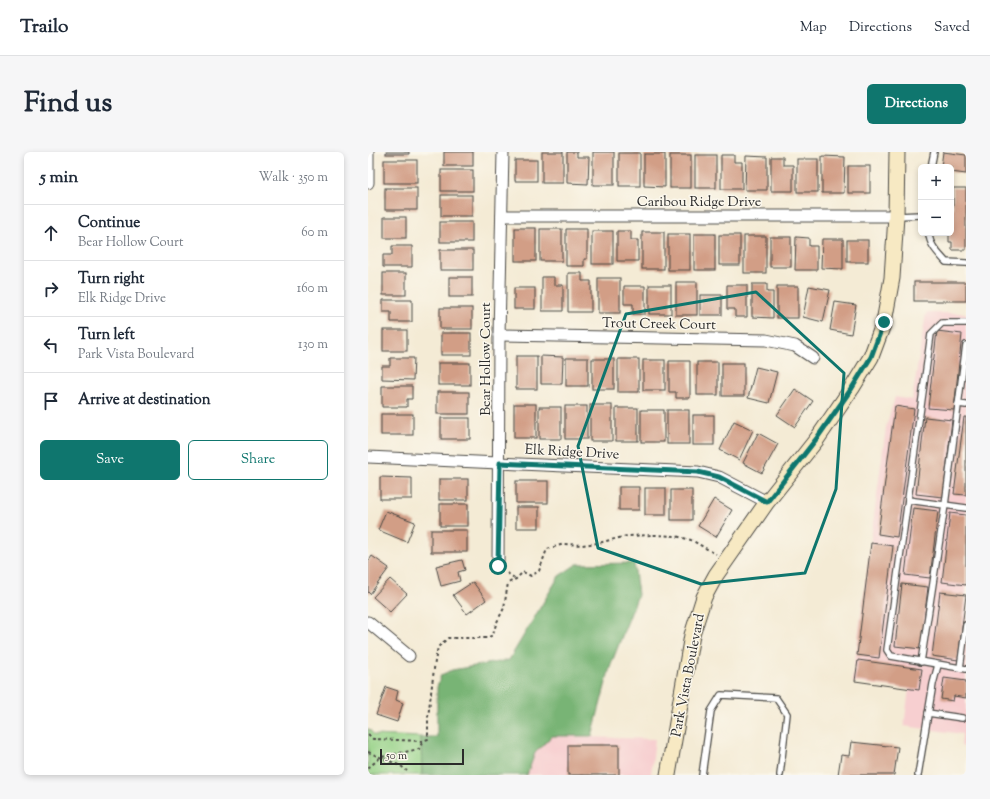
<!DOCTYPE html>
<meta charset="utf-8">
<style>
body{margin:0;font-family:"Sorts Mill Goudy",serif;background:#f6f6f7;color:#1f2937}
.controls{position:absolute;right:12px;top:12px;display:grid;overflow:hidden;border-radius:6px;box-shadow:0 2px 6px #0003}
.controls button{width:36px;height:36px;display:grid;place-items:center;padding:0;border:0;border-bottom:1px solid #e0e1e3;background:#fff;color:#1f2937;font:20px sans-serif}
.scale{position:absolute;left:12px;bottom:10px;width:84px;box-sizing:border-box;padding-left:4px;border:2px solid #2b2b2b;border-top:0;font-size:11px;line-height:14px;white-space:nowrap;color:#2b2b2b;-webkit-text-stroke:3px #fbf7ec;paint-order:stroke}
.stop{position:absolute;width:12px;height:12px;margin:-9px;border:3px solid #0f766e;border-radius:50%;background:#fff}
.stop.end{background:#0f766e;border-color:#fff;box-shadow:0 1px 4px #0008}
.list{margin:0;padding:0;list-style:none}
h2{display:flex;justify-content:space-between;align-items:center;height:52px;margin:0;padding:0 16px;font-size:17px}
h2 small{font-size:13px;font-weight:400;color:#747a83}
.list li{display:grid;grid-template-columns:26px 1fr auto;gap:12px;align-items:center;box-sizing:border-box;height:56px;padding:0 16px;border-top:1px solid #e0e1e3}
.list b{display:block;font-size:15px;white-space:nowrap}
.list p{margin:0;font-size:13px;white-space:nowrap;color:#747a83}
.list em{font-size:13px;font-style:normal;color:#747a83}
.actions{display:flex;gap:8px;padding:12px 16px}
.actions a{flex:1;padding:9px 0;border:1px solid #0f766e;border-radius:6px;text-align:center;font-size:14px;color:#0f766e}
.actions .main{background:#0f766e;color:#fff}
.icon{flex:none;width:22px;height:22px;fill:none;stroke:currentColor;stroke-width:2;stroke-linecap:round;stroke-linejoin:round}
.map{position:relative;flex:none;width:598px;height:623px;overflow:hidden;border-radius:6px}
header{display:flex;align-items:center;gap:24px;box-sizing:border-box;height:56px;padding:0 20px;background:#fff;border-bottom:1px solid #e0e1e3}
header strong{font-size:19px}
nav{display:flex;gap:22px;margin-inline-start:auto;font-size:14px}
.intro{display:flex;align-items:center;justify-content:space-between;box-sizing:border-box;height:96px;padding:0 24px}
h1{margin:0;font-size:28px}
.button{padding:10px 18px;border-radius:6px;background:#0f766e;color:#fff;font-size:14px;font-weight:700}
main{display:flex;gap:24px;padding:0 24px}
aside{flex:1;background:#fff;border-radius:6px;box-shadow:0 2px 6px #0003}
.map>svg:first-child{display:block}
.built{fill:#f7cfd0}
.green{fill:#96d287;stroke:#607e59}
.forest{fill:#78b474;stroke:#527050}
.building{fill:#d29e86}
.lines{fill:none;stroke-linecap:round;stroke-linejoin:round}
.lane-casing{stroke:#494844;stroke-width:8}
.street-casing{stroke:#494844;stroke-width:13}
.secondary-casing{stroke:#494844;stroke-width:17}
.path{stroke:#494844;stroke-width:2;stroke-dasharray:3 3;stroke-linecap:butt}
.lane{stroke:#fff;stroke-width:5.5}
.street{stroke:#fff;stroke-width:11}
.secondary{stroke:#f7e9c3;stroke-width:15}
.route{stroke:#0f766e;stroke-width:5}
.marked{fill:none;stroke:#0f766e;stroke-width:3;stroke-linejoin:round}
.labels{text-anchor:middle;stroke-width:3;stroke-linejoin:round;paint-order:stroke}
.street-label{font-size:14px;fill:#2b2b2b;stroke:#fbf7ec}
</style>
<header>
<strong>Trailo</strong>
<nav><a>Map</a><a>Directions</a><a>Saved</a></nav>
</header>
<div class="intro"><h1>Find us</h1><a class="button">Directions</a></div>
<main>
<aside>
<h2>5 min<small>Walk · 350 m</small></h2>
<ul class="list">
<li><svg class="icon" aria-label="ahead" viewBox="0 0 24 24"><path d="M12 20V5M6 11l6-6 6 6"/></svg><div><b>Continue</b><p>Bear Hollow Court</p></div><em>60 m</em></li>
<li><svg class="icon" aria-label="right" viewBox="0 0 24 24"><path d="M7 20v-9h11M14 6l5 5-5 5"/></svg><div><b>Turn right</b><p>Elk Ridge Drive</p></div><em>160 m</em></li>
<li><svg class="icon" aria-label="left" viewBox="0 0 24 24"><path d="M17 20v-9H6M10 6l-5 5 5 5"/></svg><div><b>Turn left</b><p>Park Vista Boulevard</p></div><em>130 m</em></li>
<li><svg class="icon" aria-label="arrive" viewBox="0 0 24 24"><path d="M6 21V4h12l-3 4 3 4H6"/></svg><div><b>Arrive at destination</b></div></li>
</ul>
<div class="actions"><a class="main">Save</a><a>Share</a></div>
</aside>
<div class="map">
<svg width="598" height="623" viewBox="0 0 598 623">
<rect width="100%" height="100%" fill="#fbf7ec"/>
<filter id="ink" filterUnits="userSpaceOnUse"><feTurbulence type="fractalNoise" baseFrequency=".025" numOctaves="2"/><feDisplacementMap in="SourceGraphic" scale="8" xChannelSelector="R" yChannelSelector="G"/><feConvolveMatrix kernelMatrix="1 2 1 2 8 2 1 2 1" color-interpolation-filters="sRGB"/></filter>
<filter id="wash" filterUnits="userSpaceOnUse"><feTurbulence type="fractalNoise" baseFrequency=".012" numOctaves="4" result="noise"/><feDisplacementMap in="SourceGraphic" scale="16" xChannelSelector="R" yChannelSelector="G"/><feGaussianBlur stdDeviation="0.9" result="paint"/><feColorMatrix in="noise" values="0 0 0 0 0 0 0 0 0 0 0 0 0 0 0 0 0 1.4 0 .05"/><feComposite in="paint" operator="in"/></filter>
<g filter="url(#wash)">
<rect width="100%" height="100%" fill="#f4ebd5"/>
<g class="built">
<path d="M 558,161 L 598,161 L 598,595 L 593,594 L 594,582 L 536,574 L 541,537 L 484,530 L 518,275 L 527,245 L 544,248 Z"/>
<path d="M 184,584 L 287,587 L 283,623 L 159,623 L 167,601 Z"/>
</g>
<path class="green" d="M 0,576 L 6,583 L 53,585 L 54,623 L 0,623 Z"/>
<path class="forest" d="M 266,411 L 270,443 L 242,515 L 224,584 L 184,584 L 167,601 L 159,623 L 54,623 L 53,585 L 69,585 L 69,535 L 73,523 L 84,518 L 141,508 L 191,424 L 209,412 Z"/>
<g id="blocks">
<g class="building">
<rect x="18" y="0" width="23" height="2"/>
<rect x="76" y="0" width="29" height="14"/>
<rect x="174" y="0" width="21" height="31"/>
<path d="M 199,0 L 209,0 L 209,5 L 221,5 L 220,32 L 199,31 Z"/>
<rect x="225" y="0" width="21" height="33"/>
<path d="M 575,0 L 598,3 L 598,22 L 583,20 L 583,15 L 573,15 Z"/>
<rect x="251" y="1" width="21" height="33"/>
<path d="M 276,2 L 297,2 L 297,35 L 276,34 Z"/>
<rect x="302" y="3" width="21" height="33"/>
<rect x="327" y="3" width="21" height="33"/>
<path d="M 353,3 L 366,3 L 366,10 L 374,10 L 374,37 L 353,37 Z"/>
<path d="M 378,4 L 399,5 L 399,38 L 377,38 Z"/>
<path d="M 454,4 L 477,5 L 476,41 L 454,41 Z"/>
<path d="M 403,5 L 415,5 L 415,13 L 425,13 L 425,39 L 403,39 Z"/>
<rect x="429" y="7" width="21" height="33"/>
<rect x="16" y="8" width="33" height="23"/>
<rect x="147" y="8" width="22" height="21"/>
<rect x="480" y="14" width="22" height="27"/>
<rect x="73" y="18" width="32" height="21"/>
<rect x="17" y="36" width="32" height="22"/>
<path d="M 585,36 L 598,36 L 598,98 L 584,98 L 584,90 L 581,90 L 581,81 L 583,81 L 583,56 L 585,56 Z"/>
<rect x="73" y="43" width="31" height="21"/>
<rect x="16" y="65" width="22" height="21"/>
<rect x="72" y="70" width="32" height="20"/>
<rect x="147" y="76" width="21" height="33"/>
<rect x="172" y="77" width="22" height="32"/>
<path d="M 198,77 L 219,77 L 219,107 L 216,107 L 216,114 L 198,114 Z"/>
<rect x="224" y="79" width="21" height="33"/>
<path d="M 249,79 L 263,79 L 263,88 L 270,88 L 270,109 L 249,109 Z"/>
<rect x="274" y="80" width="22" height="37"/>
<rect x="300" y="82" width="22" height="36"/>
<rect x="326" y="82" width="21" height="36"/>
<rect x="351" y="83" width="21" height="30"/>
<rect x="376" y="84" width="22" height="37"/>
<rect x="402" y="85" width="21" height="30"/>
<path d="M 428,85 L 441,86 L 441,94 L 449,94 L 449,118 L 427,118 Z"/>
<path d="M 454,87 L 475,87 L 475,117 L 453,116 Z"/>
<rect x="479" y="88" width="21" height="22"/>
<path d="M 24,94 L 44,94 L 44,115 L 15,115 L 15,103 L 24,103 Z"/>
<rect x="72" y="98" width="33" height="20"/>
<rect x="15" y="121" width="23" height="22"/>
<path d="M 200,121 L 214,121 L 214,129 L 223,129 L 223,160 L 200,160 Z"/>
<rect x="81" y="125" width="23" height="20"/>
<path d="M 174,125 L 186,125 L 186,133 L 195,133 L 195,159 L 174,159 Z"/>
<rect x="230" y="126" width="22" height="35"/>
<rect x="308" y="130" width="21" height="33"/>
<rect x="546" y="130" width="52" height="19"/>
<path d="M 384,132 L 399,132 L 399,140 L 405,140 L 405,166 L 384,165 Z"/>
<rect x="281" y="133" width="22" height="29"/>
<path d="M 359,133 L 379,133 L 379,165 L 367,165 L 367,157 L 359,157 Z"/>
<path d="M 256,134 L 277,134 L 277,162 L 265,162 L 265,152 L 256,152 Z"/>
<rect x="409" y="134" width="21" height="32"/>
<path d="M 441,134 L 462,138 L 455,170 L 435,165 Z"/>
<rect x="146" y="136" width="21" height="21"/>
<rect x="332" y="143" width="22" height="20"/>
<path d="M 15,148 L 44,148 L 44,170 L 23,170 L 23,160 L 15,160 Z"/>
<path d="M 467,150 L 488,153 L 483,182 L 462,178 Z"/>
<rect x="72" y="156" width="32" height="21"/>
<rect x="15" y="178" width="24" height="21"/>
<path d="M 569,179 L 594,182 L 586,258 L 560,256 Z"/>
<rect x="73" y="181" width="30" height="22"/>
<rect x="148" y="204" width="21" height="33"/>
<path d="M 173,204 L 195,205 L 194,232 L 173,232 Z"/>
<path d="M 22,206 L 46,206 L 45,228 L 14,227 L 14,214 L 22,214 Z"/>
<rect x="198" y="206" width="22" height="28"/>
<rect x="224" y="207" width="22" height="30"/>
<rect x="250" y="207" width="21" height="33"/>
<rect x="275" y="208" width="22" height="30"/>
<path d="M 301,209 L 322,209 L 322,246 L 308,246 L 308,240 L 301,240 Z"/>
<rect x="329" y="210" width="21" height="33"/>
<rect x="70" y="211" width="32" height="22"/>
<rect x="354" y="211" width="22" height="33"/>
<path d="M 388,215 L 409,220 L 401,251 L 380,246 Z"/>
<path d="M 14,234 L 44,234 L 44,247 L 39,247 L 39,255 L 14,255 Z"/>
<path d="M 427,237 L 445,249 L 427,275 L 409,263 Z"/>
<rect x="69" y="240" width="32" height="22"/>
<rect x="146" y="252" width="22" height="34"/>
<rect x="222" y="253" width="22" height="36"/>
<rect x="197" y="254" width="22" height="33"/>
<path d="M 527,254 L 546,257 L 529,385 L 510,382 Z"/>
<rect x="171" y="255" width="22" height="32"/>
<rect x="248" y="256" width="22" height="33"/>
<rect x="273" y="258" width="23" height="32"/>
<rect x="299" y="258" width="22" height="34"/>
<rect x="13" y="262" width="32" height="21"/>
<rect x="325" y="263" width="21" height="30"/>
<path d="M 557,265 L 584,268 L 575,345 L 548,342 Z"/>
<path d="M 596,265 L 598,265 L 598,343 L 586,342 Z"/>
<rect x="73" y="266" width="29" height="21"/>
<path d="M 366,269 L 385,278 L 371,308 L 352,298 Z"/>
<path d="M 390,281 L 410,292 L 394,321 L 375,311 Z"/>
<path d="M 12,325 L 44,326 L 44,347 L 12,347 Z"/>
<rect x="71" y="327" width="29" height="21"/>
<rect x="148" y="329" width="32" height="22"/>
<rect x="251" y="335" width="20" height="23"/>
<rect x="277" y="336" width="21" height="27"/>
<rect x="303" y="338" width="21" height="30"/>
<path d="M 346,347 L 364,358 L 348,385 L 330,374 Z"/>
<rect x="72" y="352" width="28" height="22"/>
<rect x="148" y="355" width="23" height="21"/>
<path d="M 545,356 L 570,359 L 562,426 L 537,423 Z"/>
<path d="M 18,359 L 47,370 L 39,390 L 10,378 Z"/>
<path d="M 582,361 L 598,363 L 598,433 L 574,430 Z"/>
<rect x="63" y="378" width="36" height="22"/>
<path d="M 503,391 L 525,394 L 511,506 L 489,503 Z"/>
<path d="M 4,404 L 21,416 L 2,442 L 0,440 L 0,410 Z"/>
<path d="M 94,408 L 97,418 L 90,420 L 92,429 L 73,434 L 68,414 Z"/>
<path d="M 22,427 L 39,442 L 22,460 L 5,445 Z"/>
<path d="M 105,430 L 118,448 L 99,462 L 85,443 Z"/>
<path d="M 534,432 L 560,435 L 553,497 L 527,494 Z"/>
<path d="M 572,440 L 598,443 L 590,508 L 564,504 Z"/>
<path d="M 490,508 L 554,517 L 551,538 L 487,529 Z"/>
<path d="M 576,526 L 598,529 L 598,546 L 586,544 L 585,549 L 573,547 Z"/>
<path d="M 18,535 L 30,539 L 28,548 L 35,551 L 29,570 L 8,563 Z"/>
<path d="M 483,590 L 530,595 L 526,623 L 470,623 L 473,603 L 481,604 Z"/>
<rect x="200" y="593" width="51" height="30"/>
</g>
</g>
</g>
<g filter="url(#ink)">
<use href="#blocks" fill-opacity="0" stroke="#494844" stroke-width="1"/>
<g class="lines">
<defs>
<g id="lane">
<path d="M 563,15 L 566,0"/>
<path d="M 529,64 L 553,63"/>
<path d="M 561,81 C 561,93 571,102 578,110 L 598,111"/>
<path d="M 598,171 L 574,171 L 563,182 L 519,498 L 523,504 L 598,517"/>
<path d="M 590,252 L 598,253"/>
<path d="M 540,348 L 598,356"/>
<path d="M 553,510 L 577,353 L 598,193"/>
<path d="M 592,516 L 598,473"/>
<path d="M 560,561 L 594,566"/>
<path d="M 334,623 L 343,559 L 353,543 L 408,546 L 419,562 L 412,623"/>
<path d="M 550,623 L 565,532 L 570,513"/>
</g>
<g id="street">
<path d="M 0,31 L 0,0"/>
<path d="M 134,64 L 528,64"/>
<path d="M 131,183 L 398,188 L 427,194 L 445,206"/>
<path d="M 0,305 L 330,320 L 351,325 L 399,350"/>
<path d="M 130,414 L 131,183 L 135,0"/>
<path d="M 0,470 L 41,504"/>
</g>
<path id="secondary" d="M 300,623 L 324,483 L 336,445 L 348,423 L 399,350 L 449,287 L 484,236 L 503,205 L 516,170 L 524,126 L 528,64 L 529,0"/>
</defs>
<use href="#lane" class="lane-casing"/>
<use href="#street" class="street-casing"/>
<use href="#secondary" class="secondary-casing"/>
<g class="path">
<path d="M 139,421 L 148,427"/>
<path d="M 0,582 L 5,587 L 55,589 L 60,587 L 60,565 L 67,509 L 70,495 L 80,486 L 119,486 L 125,483 L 128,472 L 136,456 L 140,431 L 148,427 L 155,420 L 163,424 L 171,419 L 179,397 L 196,392 L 214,393 L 230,391 L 259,384 L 286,383 L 308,384 L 323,388 L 348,402"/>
<path d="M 0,600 L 33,614 L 39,619"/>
<path d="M 0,616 L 13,605 L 51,597 L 55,589"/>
</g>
<use href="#lane" class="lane"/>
<use href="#street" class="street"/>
<use href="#secondary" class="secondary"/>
</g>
</g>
<g class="lines" filter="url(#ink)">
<path class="route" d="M 130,414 L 132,311 L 330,320 L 351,325 L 399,350 L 449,286 L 484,236 L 503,205 L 516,170"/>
</g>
<path class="marked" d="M 388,140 L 476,221 L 468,337 L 437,421 L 333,432 L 230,396 L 210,294 L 258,162 Z"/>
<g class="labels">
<g class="street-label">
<text x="331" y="54">Caribou Ridge Drive</text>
<text transform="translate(291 171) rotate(1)" y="5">Trout Creek Court</text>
<text transform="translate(117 207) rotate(-90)" y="5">Bear Hollow Court</text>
<text transform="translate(204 299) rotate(3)" y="5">Elk Ridge Drive</text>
<text transform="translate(319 523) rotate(-79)" y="5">Park Vista Boulevard</text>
</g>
</g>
</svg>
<div class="controls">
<button>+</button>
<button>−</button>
</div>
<div class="scale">50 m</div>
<div class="stop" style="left:130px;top:414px"></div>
<div class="stop end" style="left:516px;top:170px"></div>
</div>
</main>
